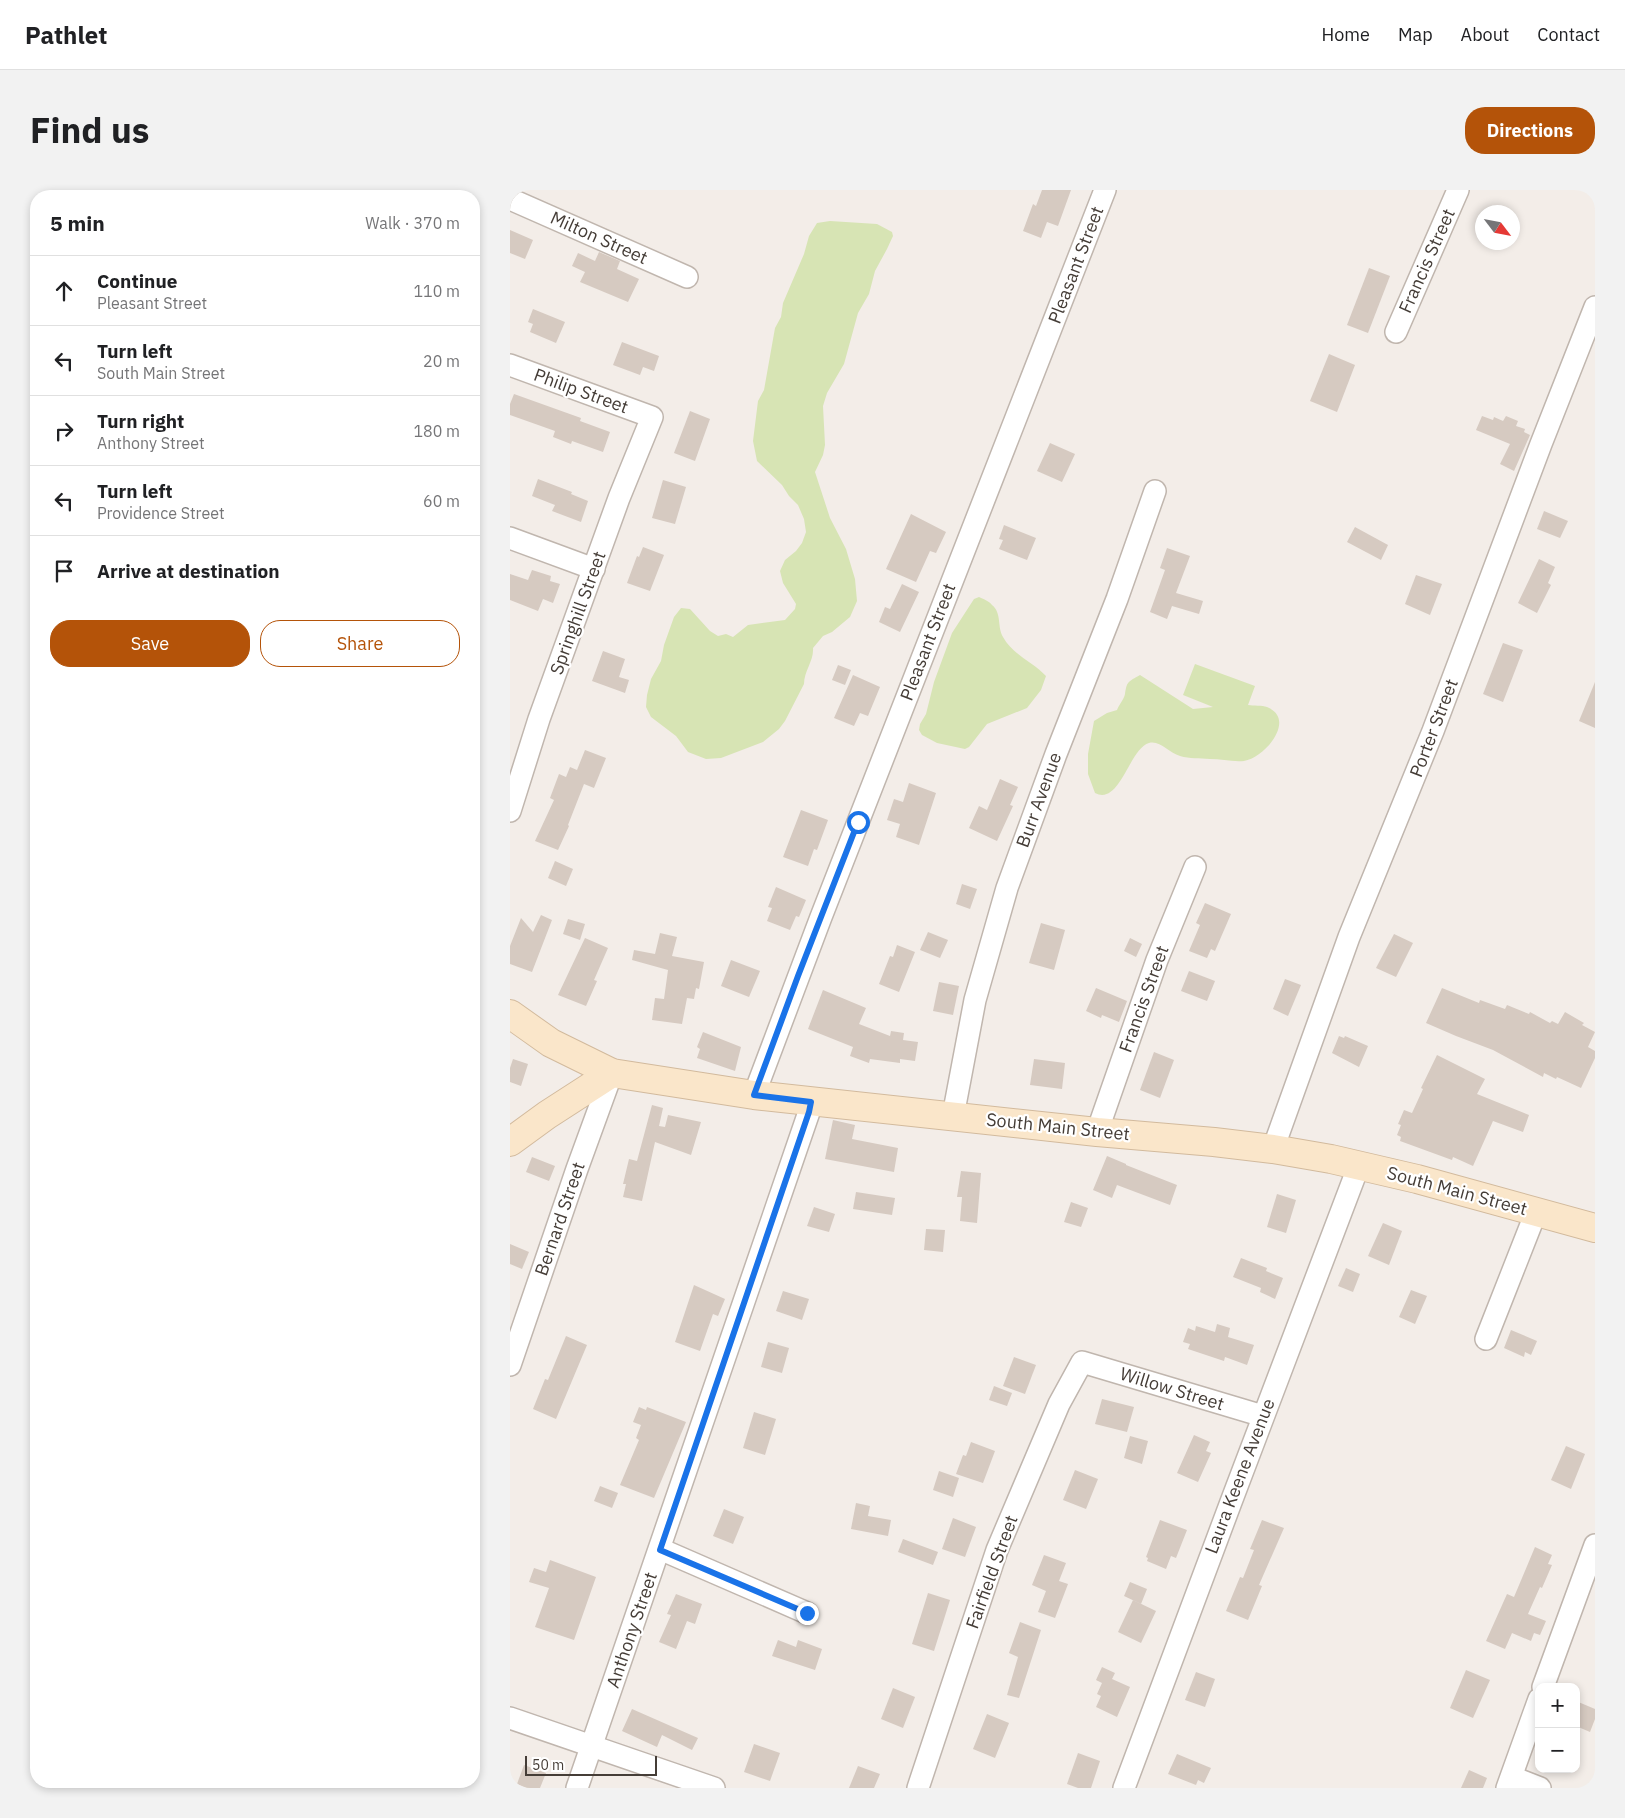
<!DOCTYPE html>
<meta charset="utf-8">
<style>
body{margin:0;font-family:"IBM Plex Sans",sans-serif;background:#f2f2f2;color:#202124}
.controls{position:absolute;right:15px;bottom:15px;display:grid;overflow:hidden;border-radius:10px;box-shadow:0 2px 8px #0003}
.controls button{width:45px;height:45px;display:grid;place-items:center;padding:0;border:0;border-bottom:1px solid #e0e0e0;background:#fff;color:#202124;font:25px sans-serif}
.compass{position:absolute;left:965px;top:15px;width:45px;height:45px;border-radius:50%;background:#fff;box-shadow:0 2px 8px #0003;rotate:122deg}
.scale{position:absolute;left:15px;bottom:12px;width:132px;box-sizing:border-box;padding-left:5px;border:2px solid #453d37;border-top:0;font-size:14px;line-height:18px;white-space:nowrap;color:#453d37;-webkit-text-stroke:4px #fff;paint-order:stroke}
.stop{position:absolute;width:15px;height:15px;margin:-11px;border:4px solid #1a73e8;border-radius:50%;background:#fff}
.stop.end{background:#1a73e8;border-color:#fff;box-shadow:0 1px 5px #0008}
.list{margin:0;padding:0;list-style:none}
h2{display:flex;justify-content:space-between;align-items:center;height:65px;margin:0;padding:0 20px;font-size:21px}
h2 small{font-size:16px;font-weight:400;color:#757577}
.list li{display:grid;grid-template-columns:32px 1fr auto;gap:15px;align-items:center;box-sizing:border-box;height:70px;padding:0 20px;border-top:1px solid #e0e0e0}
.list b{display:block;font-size:19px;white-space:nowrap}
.list p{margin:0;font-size:16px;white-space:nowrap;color:#757577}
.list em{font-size:16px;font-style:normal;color:#757577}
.actions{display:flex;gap:10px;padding:15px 20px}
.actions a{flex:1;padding:11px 0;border:1px solid #b45309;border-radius:20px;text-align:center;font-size:18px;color:#b45309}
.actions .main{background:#b45309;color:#fff}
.icon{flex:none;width:28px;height:28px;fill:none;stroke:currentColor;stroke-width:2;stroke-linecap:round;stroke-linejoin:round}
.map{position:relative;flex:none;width:1085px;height:1598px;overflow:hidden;border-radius:20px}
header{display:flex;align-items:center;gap:30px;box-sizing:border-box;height:70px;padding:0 25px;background:#fff;border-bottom:1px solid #e0e0e0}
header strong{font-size:24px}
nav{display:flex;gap:28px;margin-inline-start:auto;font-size:18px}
.intro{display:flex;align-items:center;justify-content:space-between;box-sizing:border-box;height:120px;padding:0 30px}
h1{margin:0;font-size:35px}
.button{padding:12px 22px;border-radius:20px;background:#b45309;color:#fff;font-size:18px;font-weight:700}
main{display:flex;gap:30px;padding:0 30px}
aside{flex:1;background:#fff;border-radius:20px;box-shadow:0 2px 8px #0003}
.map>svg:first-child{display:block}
.green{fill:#d7e4b4}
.building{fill:#d6cac1}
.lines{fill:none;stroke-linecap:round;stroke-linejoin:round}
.street-casing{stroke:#c0b6ae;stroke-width:24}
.secondary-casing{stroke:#d2ba9d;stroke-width:30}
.street{stroke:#fff;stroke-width:21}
.secondary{stroke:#fae6ca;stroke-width:28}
.route{stroke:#1a73e8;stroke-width:6}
.labels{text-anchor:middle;stroke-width:4.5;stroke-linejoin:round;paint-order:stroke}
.street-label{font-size:18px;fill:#453d37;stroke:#fff}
</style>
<header>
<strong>Pathlet</strong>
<nav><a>Home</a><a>Map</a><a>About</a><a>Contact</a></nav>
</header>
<div class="intro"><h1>Find us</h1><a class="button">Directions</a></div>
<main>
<aside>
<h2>5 min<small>Walk · 370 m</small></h2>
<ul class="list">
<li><svg class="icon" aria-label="ahead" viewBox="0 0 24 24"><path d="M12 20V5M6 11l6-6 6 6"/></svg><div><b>Continue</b><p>Pleasant Street</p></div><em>110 m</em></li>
<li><svg class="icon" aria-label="left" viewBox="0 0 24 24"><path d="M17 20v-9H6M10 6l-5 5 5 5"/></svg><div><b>Turn left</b><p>South Main Street</p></div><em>20 m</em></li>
<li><svg class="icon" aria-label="right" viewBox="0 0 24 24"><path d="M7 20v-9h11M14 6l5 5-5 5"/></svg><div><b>Turn right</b><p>Anthony Street</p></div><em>180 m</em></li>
<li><svg class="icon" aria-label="left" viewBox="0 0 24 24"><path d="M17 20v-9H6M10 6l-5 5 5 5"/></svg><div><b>Turn left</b><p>Providence Street</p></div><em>60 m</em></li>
<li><svg class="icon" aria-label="arrive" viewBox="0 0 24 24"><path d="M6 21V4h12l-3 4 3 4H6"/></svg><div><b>Arrive at destination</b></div></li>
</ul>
<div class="actions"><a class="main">Save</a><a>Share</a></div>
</aside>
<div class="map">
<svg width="1085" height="1598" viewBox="0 0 1085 1598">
<rect width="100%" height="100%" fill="#f3ede8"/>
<g class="green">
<path d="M 320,31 L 367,34 L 382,42 L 383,46 L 377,59 L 365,81 L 359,104 L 348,123 L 334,174 L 317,203 L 313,216 L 315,255 L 313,265 L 305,282 L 320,328 L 336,359 L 345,389 L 347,411 L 340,427 L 322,442 L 313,446 L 303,458 C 304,471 294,481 294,494 L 275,531 L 269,539 L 253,552 L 211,568 L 196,569 L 178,562 L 166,546 L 141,527 L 136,517 L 137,505 L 141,489 L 151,471 L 154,455 L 164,427 L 171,418 L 180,419 L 200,441 L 208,446 L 216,444 L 223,447 L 238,435 L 275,430 L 285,419 L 286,414 L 273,393 L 270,381 L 275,370 L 286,361 L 292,353 L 296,342 L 294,329 L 288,315 L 279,306 L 272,295 L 247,271 L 243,251 L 248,211 L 254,200 L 265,138 L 271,127 L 273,113 L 294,64 L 299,46 L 307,33 Z"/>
<path d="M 469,407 C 473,409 479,411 482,415 C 492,423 487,437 493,447 C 503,465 523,472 536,486 L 531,500 L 517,518 L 477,534 L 459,557 L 455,559 L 427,553 L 412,545 L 409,540 L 410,534 L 416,524 L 424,492 L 442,443 L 464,409 Z"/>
<path d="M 685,474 L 745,496 L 738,515 C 744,516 752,515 757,517 C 787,529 755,568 734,571 C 722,572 711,569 700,569 C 689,568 680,569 670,566 C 659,563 650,550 639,553 C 619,559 610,616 585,603 L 578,584 L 578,564 L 584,531 L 597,523 L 607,520 C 609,515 614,509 615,504 C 617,491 618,492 630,485 L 683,519 L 703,517 L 673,505 Z"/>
</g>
<g class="building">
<path d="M 532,0 L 561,0 L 548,36 L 537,32 L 531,48 L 513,41 L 523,14 L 526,16 Z"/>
<path d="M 0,40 L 23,50 L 15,69 L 0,63 Z"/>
<path d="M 89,62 L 110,71 L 107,79 L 129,89 L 118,112 L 70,92 L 75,82 L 62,76 L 68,63 L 85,71 Z"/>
<path d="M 859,78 L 880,86 L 858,143 L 837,135 Z"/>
<path d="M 23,119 L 55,132 L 46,153 L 20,142 L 23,134 L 18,132 Z"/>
<path d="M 112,152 L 149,166 L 144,181 L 133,177 L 130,185 L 103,175 Z"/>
<path d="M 819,164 L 845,175 L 827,222 L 800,211 Z"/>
<path d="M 4,204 L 71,228 L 70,231 L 100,242 L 93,262 L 62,251 L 61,254 L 43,247 L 45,241 L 0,225 L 0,214 Z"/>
<path d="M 180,221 L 200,229 L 185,271 L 164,263 Z"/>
<path d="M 972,226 L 983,230 L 984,227 L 993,231 L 996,226 L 1008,231 L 1006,236 L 1015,239 L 1014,242 L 1020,245 L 1004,281 L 990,274 L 1000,254 L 966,240 Z"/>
<path d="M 540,253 L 565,264 L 552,292 L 527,281 Z"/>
<path d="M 28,289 L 62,302 L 61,304 L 78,311 L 71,332 L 42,321 L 45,315 L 22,306 Z"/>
<path d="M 153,290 L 176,297 L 165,334 L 142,328 Z"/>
<path d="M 1034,321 L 1058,331 L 1050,348 L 1027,339 Z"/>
<path d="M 401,324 L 436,342 L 426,363 L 420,361 L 406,392 L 376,379 Z"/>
<path d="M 494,335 L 526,348 L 517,370 L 489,359 L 493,350 L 489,349 Z"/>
<path d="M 845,337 L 878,355 L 871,370 L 837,352 Z"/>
<path d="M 133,357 L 154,365 L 140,401 L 117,393 L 127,366 L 129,367 Z"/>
<path d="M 657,358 L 680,366 L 666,403 L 693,411 L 689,424 L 662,416 L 657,429 L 640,422 L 655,380 L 650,378 Z"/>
<path d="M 1029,369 L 1045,377 L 1038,393 L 1041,395 L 1027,423 L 1008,413 Z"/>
<path d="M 22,380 L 41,386 L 40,391 L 50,394 L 43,413 L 33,409 L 28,421 L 0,410 L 0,384 L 18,390 Z"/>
<path d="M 906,385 L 932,394 L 920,425 L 895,414 Z"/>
<path d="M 392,394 L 409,402 L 390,442 L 369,432 L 375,417 L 380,419 Z"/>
<path d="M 993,453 L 1013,460 L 993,512 L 973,504 Z"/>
<path d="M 93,461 L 115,469 L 109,487 L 119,490 L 115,503 L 82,491 Z"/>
<path d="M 328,475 L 341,480 L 335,495 L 322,490 Z"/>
<path d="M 343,485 L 370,497 L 358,526 L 350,523 L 344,536 L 324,528 Z"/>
<path d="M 1085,492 L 1085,538 L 1069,531 Z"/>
<path d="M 75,560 L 96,568 L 84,598 L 74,594 L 58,635 L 59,636 L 48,660 L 25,651 L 44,610 L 40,608 L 49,584 L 56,587 L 60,577 L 67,580 Z"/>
<path d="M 490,589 L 508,597 L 500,615 L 503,616 L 487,651 L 459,638 L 469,616 L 477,620 Z"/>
<path d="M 399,593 L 426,603 L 409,655 L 386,647 L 390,634 L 377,630 L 384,609 L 393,612 Z"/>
<path d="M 291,620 L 318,630 L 307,660 L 304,659 L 298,676 L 273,667 Z"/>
<path d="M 45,671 L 63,679 L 56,696 L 38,688 Z"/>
<path d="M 452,694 L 467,699 L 460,719 L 446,714 Z"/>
<path d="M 266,697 L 296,710 L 289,727 L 286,726 L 280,740 L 257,731 L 262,718 L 258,717 Z"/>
<path d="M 695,713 L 721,724 L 705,761 L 701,759 L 697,768 L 679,761 L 690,735 L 686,733 Z"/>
<path d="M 31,725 L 42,730 L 22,782 L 0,774 L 0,756 L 11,728 L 23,742 Z"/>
<path d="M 58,729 L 75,734 L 70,750 L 53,744 Z"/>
<path d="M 531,733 L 555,740 L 544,780 L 519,773 Z"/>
<path d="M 418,742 L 438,750 L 430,768 L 410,760 Z"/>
<path d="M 150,743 L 167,747 L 162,766 L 194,772 L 189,799 L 186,798 L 184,809 L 177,808 L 172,834 L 142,830 L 145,808 L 154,809 L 158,780 L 122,770 L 124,760 L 145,764 Z"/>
<path d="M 884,744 L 903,753 L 886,787 L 866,778 Z"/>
<path d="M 75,748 L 98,758 L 84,790 L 87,791 L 76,816 L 48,805 Z"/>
<path d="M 620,748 L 632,754 L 626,767 L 614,761 Z"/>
<path d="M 387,755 L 405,762 L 389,802 L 369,794 L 380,766 L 383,767 Z"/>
<path d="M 221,770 L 250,781 L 239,807 L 211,796 Z"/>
<path d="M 679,781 L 705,791 L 697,811 L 671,801 Z"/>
<path d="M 775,789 L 791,795 L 778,826 L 763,819 Z"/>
<path d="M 429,792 L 449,796 L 443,825 L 423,821 Z"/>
<path d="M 586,798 L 617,811 L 609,832 L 592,825 L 591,828 L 576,821 Z"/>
<path d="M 932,798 L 969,813 L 970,810 L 995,819 L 997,815 L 1019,824 L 1020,822 L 1040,833 L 1042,831 L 1048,834 L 1055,822 L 1074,833 L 1072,835 L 1085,842 L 1078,857 L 1085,861 L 1085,868 L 1071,898 L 1047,887 L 1046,889 L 1034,883 L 1033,887 L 983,860 L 946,846 L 916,833 Z"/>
<path d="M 313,800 L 356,818 L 349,834 L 380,846 L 381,841 L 394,843 L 393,850 L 408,852 L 405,871 L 390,869 L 390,873 L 360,869 L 359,873 L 340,866 L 343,857 L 298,839 Z"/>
<path d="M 193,842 L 231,857 L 225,881 L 187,868 L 190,859 L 187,857 Z"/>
<path d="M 829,846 L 834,848 L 835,846 L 858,856 L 849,877 L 822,863 Z"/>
<path d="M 644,862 L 664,870 L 650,908 L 630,900 Z"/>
<path d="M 927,865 L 975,889 L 967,904 L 1019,925 L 1013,942 L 983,931 L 963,976 L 943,967 L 942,970 L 890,951 L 891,947 L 887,945 L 891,935 L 888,934 L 894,920 L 902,923 L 913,899 L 911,898 Z"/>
<path d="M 3,869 L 18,874 L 11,896 L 0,892 L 0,878 Z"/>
<path d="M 524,869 L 555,873 L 552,899 L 520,895 Z"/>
<path d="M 142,915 L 153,918 L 149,936 L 155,937 L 158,925 L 191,932 L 181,965 L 145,952 L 132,1011 L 113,1007 L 116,994 L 113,994 L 119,969 L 127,971 Z"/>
<path d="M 323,930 L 345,935 L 342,949 L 388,958 L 384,982 L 315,969 Z"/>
<path d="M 597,966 L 616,974 L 616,975 L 667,995 L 660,1015 L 607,995 L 602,1008 L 583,1000 Z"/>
<path d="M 22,967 L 45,976 L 39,991 L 16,982 Z"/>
<path d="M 451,981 L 471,983 L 467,1033 L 450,1031 L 452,1007 L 447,1007 Z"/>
<path d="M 346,1002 L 385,1008 L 382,1025 L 343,1019 Z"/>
<path d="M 767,1004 L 786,1010 L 776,1043 L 757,1037 Z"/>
<path d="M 561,1012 L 578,1018 L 571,1037 L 554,1032 Z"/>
<path d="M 304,1017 L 325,1024 L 319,1042 L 297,1036 Z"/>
<path d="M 873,1033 L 892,1041 L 879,1075 L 858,1066 Z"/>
<path d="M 416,1039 L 435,1040 L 433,1062 L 414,1060 Z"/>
<path d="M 0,1054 L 19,1062 L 12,1079 L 0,1074 Z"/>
<path d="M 731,1068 L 757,1078 L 756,1081 L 773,1088 L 765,1109 L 750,1102 L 751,1098 L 723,1087 Z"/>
<path d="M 836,1078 L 850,1084 L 843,1102 L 828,1096 Z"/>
<path d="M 184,1095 L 215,1109 L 208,1126 L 203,1124 L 190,1161 L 165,1152 Z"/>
<path d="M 901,1100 L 917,1106 L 905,1134 L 889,1127 Z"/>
<path d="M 273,1101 L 299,1109 L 292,1130 L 266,1121 Z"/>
<path d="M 707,1134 L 720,1138 L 718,1147 L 744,1155 L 737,1175 L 715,1167 L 714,1171 L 678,1159 L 680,1154 L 673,1152 L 678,1138 L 685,1141 L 686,1136 L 705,1142 Z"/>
<path d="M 1001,1140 L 1027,1151 L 1021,1165 L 1015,1162 L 1014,1167 L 994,1158 Z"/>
<path d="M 56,1146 L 77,1155 L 46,1229 L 23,1219 L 35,1189 L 38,1190 Z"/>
<path d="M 258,1152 L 279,1158 L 272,1183 L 251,1177 Z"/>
<path d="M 504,1167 L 526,1175 L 515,1204 L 493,1196 Z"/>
<path d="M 484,1196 L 502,1203 L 497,1216 L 479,1210 Z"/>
<path d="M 592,1209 L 624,1217 L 617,1242 L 585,1234 Z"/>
<path d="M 129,1217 L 136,1220 L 137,1217 L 176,1232 L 144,1308 L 110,1295 L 129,1250 L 126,1248 L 131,1235 L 123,1232 Z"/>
<path d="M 244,1222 L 266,1229 L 255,1265 L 233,1258 Z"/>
<path d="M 684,1245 L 700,1252 L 696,1261 L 701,1263 L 688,1292 L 667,1283 Z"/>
<path d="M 620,1246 L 638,1251 L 632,1274 L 614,1268 Z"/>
<path d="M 461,1252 L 485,1261 L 473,1293 L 446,1284 L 453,1265 L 456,1266 Z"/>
<path d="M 1056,1256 L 1075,1264 L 1061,1299 L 1041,1290 Z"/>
<path d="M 565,1280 L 588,1289 L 576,1319 L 553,1310 Z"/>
<path d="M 429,1281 L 449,1288 L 443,1307 L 423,1300 Z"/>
<path d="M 90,1296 L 108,1303 L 102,1318 L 84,1311 Z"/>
<path d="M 346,1313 L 360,1316 L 358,1326 L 381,1330 L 378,1346 L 341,1339 Z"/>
<path d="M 214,1319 L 234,1327 L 223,1354 L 203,1346 Z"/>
<path d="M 443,1328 L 466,1337 L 455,1367 L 432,1359 Z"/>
<path d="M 650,1330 L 677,1340 L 666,1368 L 661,1366 L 656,1379 L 637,1371 L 638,1368 L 636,1367 Z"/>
<path d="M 752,1330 L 774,1338 L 749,1395 L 752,1396 L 738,1430 L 716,1421 L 730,1387 L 733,1388 L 744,1360 L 740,1359 Z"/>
<path d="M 393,1349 L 428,1362 L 423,1375 L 388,1362 Z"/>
<path d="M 1025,1357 L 1042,1365 L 1038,1374 L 1042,1375 L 1032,1398 L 1030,1397 L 1018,1424 L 1036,1431 L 1030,1445 L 1024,1443 L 1021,1451 L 1002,1443 L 995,1459 L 976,1451 L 997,1404 L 1004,1407 Z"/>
<path d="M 534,1365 L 556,1373 L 549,1391 L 558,1394 L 545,1428 L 528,1422 L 536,1401 L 522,1395 Z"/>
<path d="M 40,1370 L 86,1387 L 64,1450 L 25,1437 L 39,1398 L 19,1392 L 24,1378 L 36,1382 Z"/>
<path d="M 620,1392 L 637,1399 L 631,1414 L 614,1406 Z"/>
<path d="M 418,1403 L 440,1410 L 424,1461 L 402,1454 Z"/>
<path d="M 166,1404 L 192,1414 L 185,1434 L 177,1431 L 166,1459 L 149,1452 L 161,1425 L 157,1424 Z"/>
<path d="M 623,1410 L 646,1421 L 631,1453 L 608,1442 Z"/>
<path d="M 510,1432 L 531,1440 L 509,1508 L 497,1505 L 508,1467 L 499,1463 Z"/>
<path d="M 268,1450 L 286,1457 L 288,1450 L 312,1459 L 305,1480 L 262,1466 Z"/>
<path d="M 592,1477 L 605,1483 L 602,1489 L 620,1497 L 607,1527 L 586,1517 L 591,1506 L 587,1504 L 592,1493 L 586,1490 Z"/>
<path d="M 956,1480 L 980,1490 L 963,1528 L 940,1518 Z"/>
<path d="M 686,1482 L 705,1489 L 695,1517 L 675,1510 Z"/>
<path d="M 383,1498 L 405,1507 L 393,1538 L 371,1529 Z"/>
<path d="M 1066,1511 L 1085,1519 L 1085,1529 L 1080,1542 L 1066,1536 Z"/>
<path d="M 122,1519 L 188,1548 L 182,1560 L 152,1545 L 147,1557 L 112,1541 Z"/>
<path d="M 477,1524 L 499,1533 L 485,1568 L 463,1559 Z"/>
<path d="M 244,1554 L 270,1563 L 260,1591 L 234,1582 Z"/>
<path d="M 568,1563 L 590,1571 L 581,1598 L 568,1598 L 557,1594 Z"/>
<path d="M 667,1564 L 701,1578 L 694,1593 L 688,1590 L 686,1595 L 658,1584 Z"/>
<path d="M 14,1575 L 36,1583 L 30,1598 L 17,1598 L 7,1594 Z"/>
<path d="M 348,1576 L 370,1584 L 364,1598 L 339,1598 Z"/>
<path d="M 959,1580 L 977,1588 L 973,1598 L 951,1598 Z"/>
</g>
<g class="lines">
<defs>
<g id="street">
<path d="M 0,9 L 177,87"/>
<path d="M 886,142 L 948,0"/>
<path d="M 0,175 L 142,227 L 109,308 L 29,529 L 0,621"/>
<path d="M 0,348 L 84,379"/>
<path d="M 244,905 L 311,727 L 595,0"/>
<path d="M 443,926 L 465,810 L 497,698 L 546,564 L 607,409 L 645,301"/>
<path d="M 587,942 L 647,770 L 685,677"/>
<path d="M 763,959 L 839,747 L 923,541 L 1031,254 L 1085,117"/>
<path d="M 976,1149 L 1026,1022"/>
<path d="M 0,1175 L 67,979 L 102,883"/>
<path d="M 150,1359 L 297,1423"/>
<path d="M 1033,1497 L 1085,1355"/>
<path d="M 0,1528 L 204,1598"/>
<path d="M 1002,1587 L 1030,1598"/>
<path d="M 67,1598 L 299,922 L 301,912"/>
<path d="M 408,1598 L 487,1360 L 549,1214 L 572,1172 L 753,1226"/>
<path d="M 614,1598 L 721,1312 L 849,975"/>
<path d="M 997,1598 L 1029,1509"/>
</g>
<g id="secondary">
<path d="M 0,824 L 41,853 L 102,883 L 244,905 L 587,942 L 704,952 L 763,959 L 821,969 L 907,989 L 1085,1038"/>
<path d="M 0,952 L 37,925 L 102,883"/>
</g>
</defs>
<use href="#street" class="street-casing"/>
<use href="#secondary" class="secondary-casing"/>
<use href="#street" class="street"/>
<use href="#secondary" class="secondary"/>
</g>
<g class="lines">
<path class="route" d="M 297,1423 L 150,1360 L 299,922 L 301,912 L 244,905 L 288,786 L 348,632"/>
</g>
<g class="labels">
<g class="street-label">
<text transform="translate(89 48) rotate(24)" y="6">Milton Street</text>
<text transform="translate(917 71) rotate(-66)" y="6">Francis Street</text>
<text transform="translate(566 75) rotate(-69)" y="6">Pleasant Street</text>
<text transform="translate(71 201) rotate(20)" y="6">Philip Street</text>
<text transform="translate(68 423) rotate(-70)" y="6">Springhill Street</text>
<text transform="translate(418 452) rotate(-69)" y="6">Pleasant Street</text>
<text transform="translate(924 538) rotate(-69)" y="6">Porter Street</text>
<text transform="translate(529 610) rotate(-70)" y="6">Burr Avenue</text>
<text transform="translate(634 809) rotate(-70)" y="6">Francis Street</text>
<text transform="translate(548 937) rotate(6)" y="6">South Main Street</text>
<text transform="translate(947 1001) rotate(15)" y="6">South Main Street</text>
<text transform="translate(50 1029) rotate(-71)" y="6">Bernard Street</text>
<text transform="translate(662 1199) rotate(17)" y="6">Willow Street</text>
<text transform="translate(730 1286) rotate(-69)" y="6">Laura Keene Avenue</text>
<text transform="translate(482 1382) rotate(-70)" y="6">Fairfield Street</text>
<text transform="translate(122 1440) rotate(-71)" y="6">Anthony Street</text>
</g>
</g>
</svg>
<div class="controls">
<button>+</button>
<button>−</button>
</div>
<svg class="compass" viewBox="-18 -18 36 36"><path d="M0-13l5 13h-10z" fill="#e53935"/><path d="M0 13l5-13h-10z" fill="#757577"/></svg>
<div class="scale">50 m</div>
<div class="stop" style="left:348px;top:632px"></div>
<div class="stop end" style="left:297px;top:1423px"></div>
</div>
</main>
